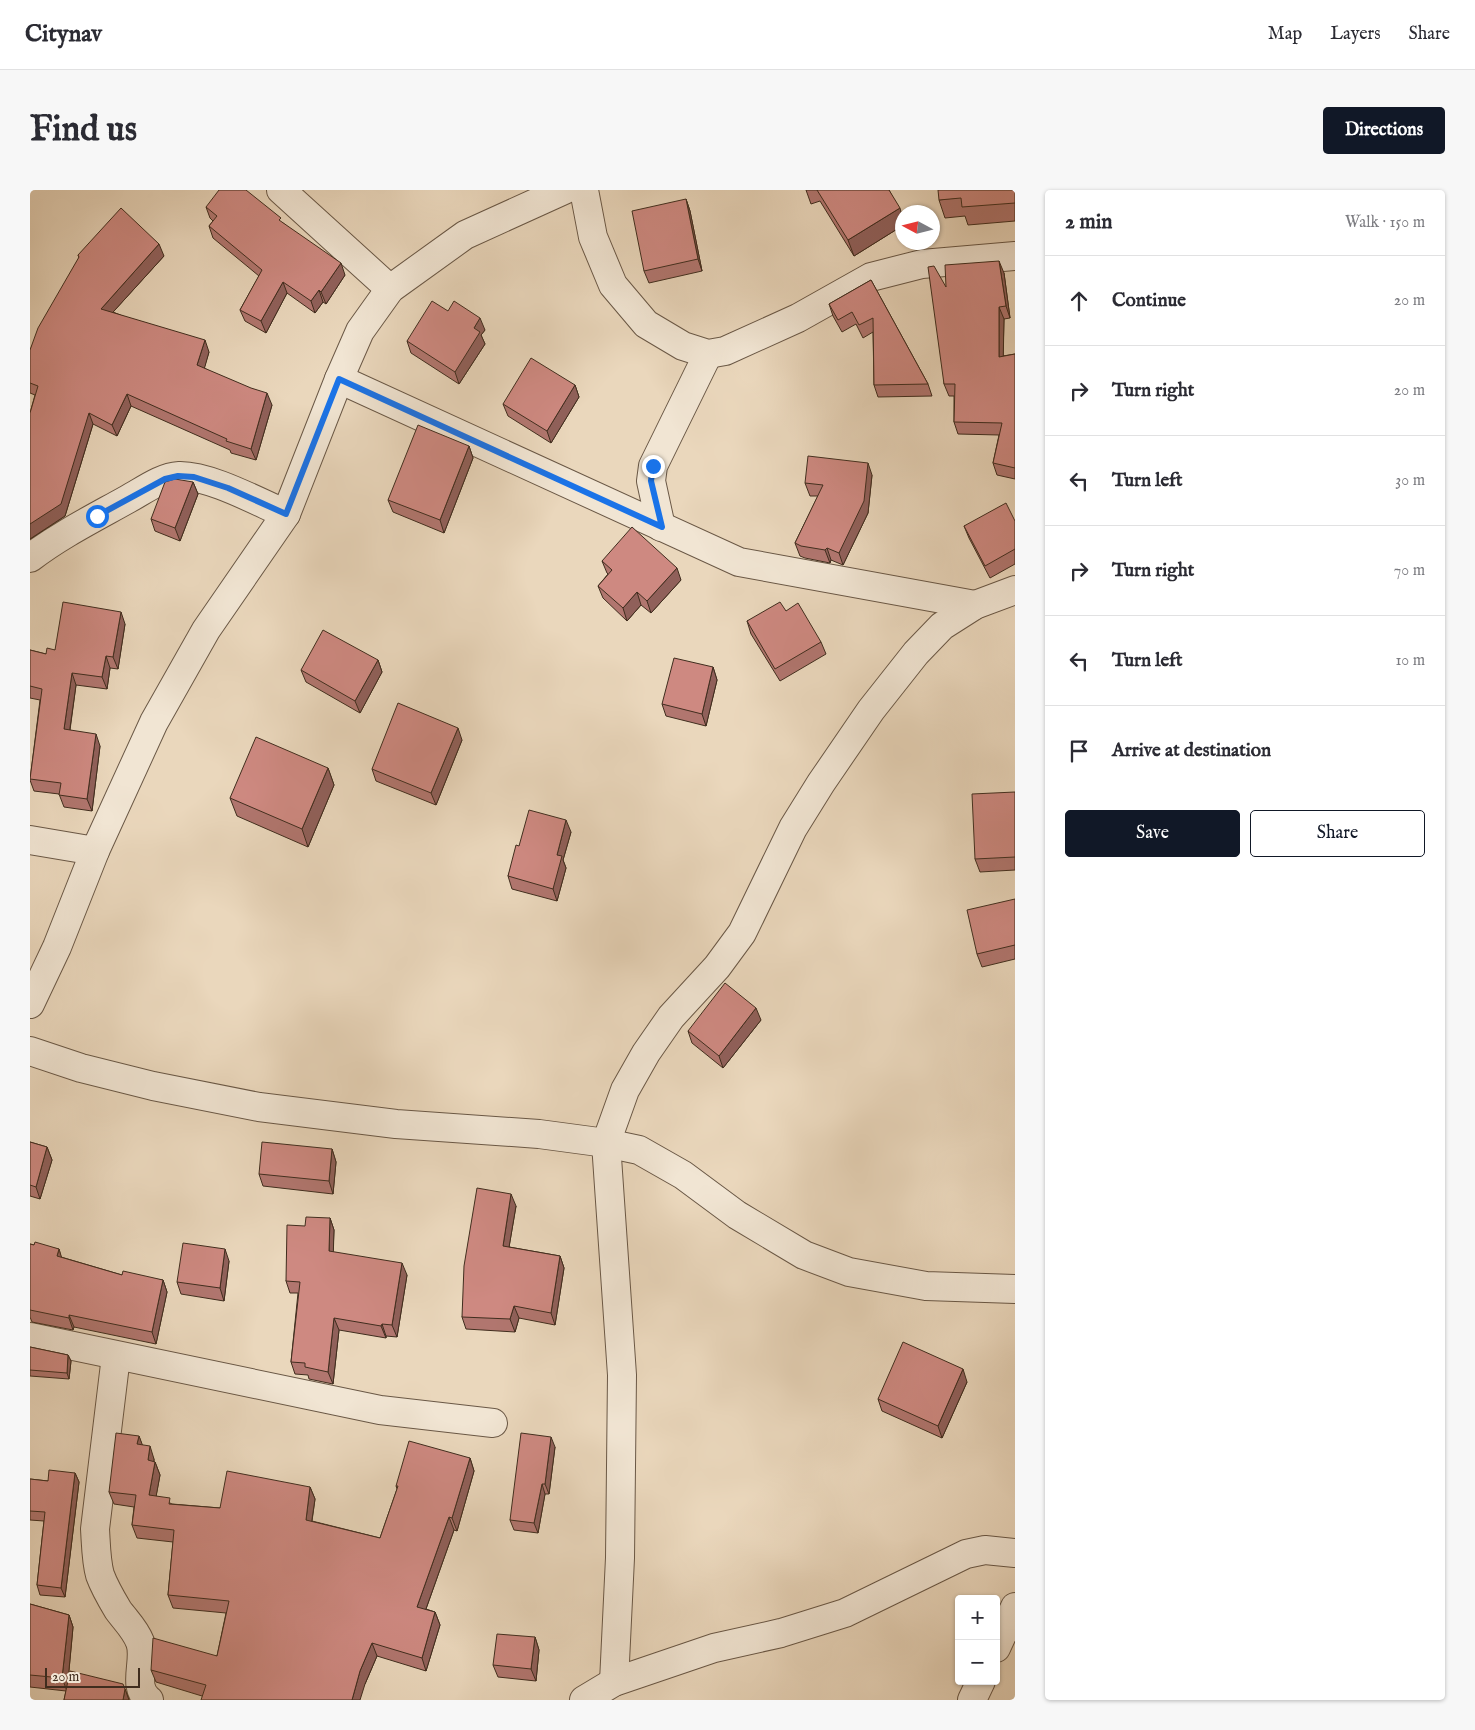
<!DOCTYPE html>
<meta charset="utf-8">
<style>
body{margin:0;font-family:"IM FELL English",serif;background:#f7f7f7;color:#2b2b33}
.controls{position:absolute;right:15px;bottom:15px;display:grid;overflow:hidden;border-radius:5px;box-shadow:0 1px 4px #0004}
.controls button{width:45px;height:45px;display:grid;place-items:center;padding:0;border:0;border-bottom:1px solid #e1e1e2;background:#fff;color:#2b2b33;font:25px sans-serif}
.compass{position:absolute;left:865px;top:15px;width:45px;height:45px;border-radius:50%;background:#fff;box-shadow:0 1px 4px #0004;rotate:277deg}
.scale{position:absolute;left:15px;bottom:12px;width:95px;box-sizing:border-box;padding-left:5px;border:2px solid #402d1e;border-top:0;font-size:14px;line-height:18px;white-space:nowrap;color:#402d1e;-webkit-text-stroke:4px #f1e5d3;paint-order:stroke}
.stop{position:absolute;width:15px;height:15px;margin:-11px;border:4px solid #1a73e8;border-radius:50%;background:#fff}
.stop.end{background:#1a73e8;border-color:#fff;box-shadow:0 1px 5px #0008}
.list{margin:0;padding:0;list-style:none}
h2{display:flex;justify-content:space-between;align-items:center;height:65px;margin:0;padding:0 20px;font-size:21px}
h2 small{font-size:16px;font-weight:400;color:#7c7c81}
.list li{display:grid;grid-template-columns:32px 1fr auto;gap:15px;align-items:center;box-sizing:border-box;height:90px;padding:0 20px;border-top:1px solid #e1e1e2}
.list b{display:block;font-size:19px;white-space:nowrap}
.list em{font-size:16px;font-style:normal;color:#7c7c81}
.actions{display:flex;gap:10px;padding:15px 20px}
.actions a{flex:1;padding:11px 0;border:1px solid #111827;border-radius:5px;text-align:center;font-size:18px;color:#111827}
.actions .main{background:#111827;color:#fff}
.icon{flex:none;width:28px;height:28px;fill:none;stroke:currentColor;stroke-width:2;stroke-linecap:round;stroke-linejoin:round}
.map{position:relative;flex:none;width:985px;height:1510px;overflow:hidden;border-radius:5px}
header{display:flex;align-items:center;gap:30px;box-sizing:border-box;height:70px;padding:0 25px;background:#fff;border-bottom:1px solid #e1e1e2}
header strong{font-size:24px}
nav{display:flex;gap:28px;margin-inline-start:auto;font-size:18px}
.intro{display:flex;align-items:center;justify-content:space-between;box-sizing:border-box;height:120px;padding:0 30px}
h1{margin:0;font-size:35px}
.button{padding:12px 22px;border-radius:5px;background:#111827;color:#fff;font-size:18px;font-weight:700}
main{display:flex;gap:30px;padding:0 30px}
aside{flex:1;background:#fff;border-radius:5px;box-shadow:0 1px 4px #0004}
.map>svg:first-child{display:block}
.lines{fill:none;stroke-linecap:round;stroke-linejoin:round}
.minor-casing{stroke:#6a5846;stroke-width:30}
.minor{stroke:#f1e5d3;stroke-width:28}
.wall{fill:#b1766f;stroke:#402d1e}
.shaded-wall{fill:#90605a;stroke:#402d1e}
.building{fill:#ce8981;stroke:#402d1e}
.route{stroke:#1a73e8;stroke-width:6}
</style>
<header>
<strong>Citynav</strong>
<nav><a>Map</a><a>Layers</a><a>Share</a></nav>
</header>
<div class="intro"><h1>Find us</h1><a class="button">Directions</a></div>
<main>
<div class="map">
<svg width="985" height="1510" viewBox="0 0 985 1510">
<rect width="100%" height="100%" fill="#ead7bc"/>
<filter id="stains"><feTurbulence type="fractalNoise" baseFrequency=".004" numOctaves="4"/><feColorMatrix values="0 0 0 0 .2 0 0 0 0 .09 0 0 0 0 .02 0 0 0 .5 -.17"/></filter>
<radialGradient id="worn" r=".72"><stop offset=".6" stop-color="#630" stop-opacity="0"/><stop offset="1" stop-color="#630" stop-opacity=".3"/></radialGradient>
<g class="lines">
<defs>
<g id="minor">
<path d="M 251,0 L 360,99"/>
<path d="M 554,0 L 563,47 L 583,95 L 616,134 L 653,156 L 678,164 L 695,161 L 768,128 L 841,87 L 892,74 L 985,66"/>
<path d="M 309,189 L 709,372 L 945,415"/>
<path d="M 631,337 L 621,291 L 623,276 L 678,164"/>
<path d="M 0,368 C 30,345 64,328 98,309 C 113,301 131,287 149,286 C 179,285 228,312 256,324"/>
<path d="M 0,650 L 65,661"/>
<path d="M 0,814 L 27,757 L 65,661 L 124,532 L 176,440 L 256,324 L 309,189 L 330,141 L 360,99 L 435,45 L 534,0"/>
<path d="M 0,861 L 51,878 L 123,896 L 229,917 L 366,934 L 509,944 L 576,953 L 609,960 L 653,985 L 707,1025 L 774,1065 L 819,1082 L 896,1096 L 985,1099"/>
<path d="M 0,1147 L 350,1220 L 463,1233"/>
<path d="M 86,1166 L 65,1339 C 66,1354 66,1371 70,1385 C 74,1396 82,1410 88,1420 C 96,1431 105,1439 110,1452 C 117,1470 101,1497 119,1510"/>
<path d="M 966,1458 L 985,1417"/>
<path d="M 584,1492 L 590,1368 L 592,1185 L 576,953 L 595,900 L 616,863 L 641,827 L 687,777 L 712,743 L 763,638 L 791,593 L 841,520 L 886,463 L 912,436 L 945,415 L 985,400"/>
<path d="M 554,1510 L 584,1492 L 684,1458 L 751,1443 L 815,1423 L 936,1364 L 955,1360 L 985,1363"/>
<path d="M 942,1510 L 951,1491"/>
</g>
</defs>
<use href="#minor" class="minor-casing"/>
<use href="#minor" class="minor"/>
</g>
<g class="wall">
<path d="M 776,0 L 859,0 L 872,26 L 872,36 L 824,66 L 790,11 L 781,14 Z"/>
<path d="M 985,0 L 985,31 L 938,35 L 935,26 L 915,28 L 909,10 Z"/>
<path d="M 656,9 L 660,21 L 672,81 L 619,93 L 614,81 Z"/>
<path d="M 176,17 L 253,33 L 315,85 L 296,114 L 293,112 L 285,123 L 257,103 L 236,143 L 215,131 L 210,120 L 229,86 L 183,48 L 179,36 L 183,31 L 180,28 Z"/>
<path d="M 48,65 L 134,66 L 83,122 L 179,162 L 174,178 L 242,215 L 226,270 L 201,263 L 200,260 L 101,216 L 87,246 L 63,234 L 35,326 L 0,349 L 0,223 L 5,205 L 0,203 L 0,160 L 49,68 Z"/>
<path d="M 974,83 L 980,128 L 974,129 L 973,166 L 985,164 L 985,289 L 967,285 L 963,273 L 969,245 L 928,244 L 924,232 L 924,206 L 919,206 L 914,194 L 916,97 Z"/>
<path d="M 841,90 L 898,194 L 902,206 L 848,207 L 844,195 L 843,142 L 833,148 L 826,134 L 812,142 L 803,126 L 799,114 Z"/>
<path d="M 418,121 L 455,140 L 451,145 L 455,154 L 429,194 L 381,163 L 377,151 Z"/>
<path d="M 545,195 L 549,207 L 521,253 L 478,226 L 473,214 Z"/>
<path d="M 439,256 L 443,268 L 414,343 L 363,322 L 358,310 Z"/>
<path d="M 842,285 L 838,323 L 813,375 L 801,370 L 800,373 L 775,368 L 770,366 L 765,353 L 788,306 L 780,306 L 775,293 Z"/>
<path d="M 163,292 L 168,304 L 150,351 L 125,341 L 121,329 Z"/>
<path d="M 985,331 L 985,374 L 960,388 L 939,348 L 934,336 Z"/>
<path d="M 572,371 L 651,390 L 621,423 L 611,415 L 597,431 L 573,408 L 568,396 L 578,384 L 577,383 Z"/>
<path d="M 756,421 L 791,452 L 796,464 L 750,491 L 721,444 L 717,431 Z"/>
<path d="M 95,434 L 88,479 L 80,478 L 77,499 L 46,495 L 40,540 L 70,556 L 62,621 L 34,617 L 29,604 L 4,601 L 0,590 L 10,510 L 0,508 L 0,460 L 16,464 L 25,460 Z"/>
<path d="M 348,470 L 352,482 L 330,523 L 276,492 L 271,480 Z"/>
<path d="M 683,477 L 687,490 L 676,536 L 636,526 L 632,514 Z"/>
<path d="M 432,550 L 406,615 L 346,591 L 342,579 Z"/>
<path d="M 298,578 L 304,595 L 278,657 L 207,626 L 200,608 Z"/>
<path d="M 985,602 L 985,680 L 950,682 L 945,669 Z"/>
<path d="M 541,642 L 533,670 L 536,678 L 527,711 L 482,699 L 478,686 L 489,656 Z"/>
<path d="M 985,709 L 985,769 L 952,777 L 947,764 Z"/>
<path d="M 731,830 L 693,878 L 662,853 L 658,841 Z"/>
<path d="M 0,952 L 17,957 L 22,970 L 10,1009 L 0,1006 Z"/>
<path d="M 302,959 L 306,972 L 303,1004 L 233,996 L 229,984 Z"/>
<path d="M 486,1016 L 479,1057 L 530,1066 L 534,1078 L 525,1135 L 489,1128 L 485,1142 L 436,1139 L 432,1127 Z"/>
<path d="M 300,1028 L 304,1040 L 303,1062 L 377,1085 L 367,1147 L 356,1146 L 356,1148 L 309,1140 L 303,1194 L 279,1189 L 278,1185 L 265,1184 L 261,1172 L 268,1103 L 260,1103 L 256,1091 L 275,1036 Z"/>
<path d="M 0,1054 L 4,1055 L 29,1059 L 31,1067 L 92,1085 L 133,1090 L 137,1102 L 126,1154 L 44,1137 L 43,1140 L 2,1132 L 0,1127 Z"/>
<path d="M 199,1071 L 194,1111 L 151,1104 L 147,1092 Z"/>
<path d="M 0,1157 L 38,1165 L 41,1171 L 39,1189 L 0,1186 Z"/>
<path d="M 937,1192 L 912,1248 L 852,1221 L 848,1209 Z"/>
<path d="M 109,1246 L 112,1255 L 124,1269 L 124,1272 L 125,1272 L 130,1285 L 126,1306 L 142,1314 L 190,1318 L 280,1297 L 285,1309 L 282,1331 L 350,1348 L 367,1299 L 366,1296 L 440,1268 L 444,1281 L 427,1341 L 424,1340 L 396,1419 L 405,1422 L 410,1435 L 396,1481 L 347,1466 L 335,1494 L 172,1506 L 126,1492 L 121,1480 L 187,1466 L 196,1423 L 143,1418 L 138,1405 L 143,1352 L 107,1348 L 102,1335 L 104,1317 L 84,1314 L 79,1302 Z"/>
<path d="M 525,1257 L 519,1304 L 515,1304 L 508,1343 L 484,1340 L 480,1330 Z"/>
<path d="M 45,1283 L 49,1292 L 35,1407 L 10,1405 L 7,1395 L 14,1331 L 0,1330 L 0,1289 L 18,1291 Z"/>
<path d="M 0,1414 L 39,1425 L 43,1437 L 38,1491 L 95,1499 L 99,1510 L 34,1510 L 36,1501 L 0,1497 Z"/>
<path d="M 505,1447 L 509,1460 L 506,1491 L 468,1487 L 463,1475 Z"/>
</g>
<g class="shaded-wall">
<path d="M 656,9 L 660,21 L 672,81 L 668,69 Z"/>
<path d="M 870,18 L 872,26 L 872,36 L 824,66 L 818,50 Z"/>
<path d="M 129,54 L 134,66 L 75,131 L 71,119 Z"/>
<path d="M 969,71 L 974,83 L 980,128 L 976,116 Z"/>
<path d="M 311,73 L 315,85 L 296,114 L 291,102 Z"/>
<path d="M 253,92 L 257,103 L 236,143 L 231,131 Z"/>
<path d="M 289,100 L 293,112 L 285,123 L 281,111 Z"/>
<path d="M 969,117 L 974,129 L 973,179 L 969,167 Z"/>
<path d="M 450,128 L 455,140 L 451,145 L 455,154 L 429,194 L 425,182 L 444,138 Z"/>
<path d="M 175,150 L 179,162 L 172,187 L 167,175 Z"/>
<path d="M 545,195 L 549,207 L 521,253 L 517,241 Z"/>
<path d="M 237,203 L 242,215 L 226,270 L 221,259 Z"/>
<path d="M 97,204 L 101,216 L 87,246 L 82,235 Z"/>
<path d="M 59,223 L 63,234 L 35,326 L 0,349 L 0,334 Z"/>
<path d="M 439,256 L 443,268 L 414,343 L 410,330 Z"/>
<path d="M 838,273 L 842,285 L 838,323 L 813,375 L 809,363 Z"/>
<path d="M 163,292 L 168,304 L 150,351 L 145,338 Z"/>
<path d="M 797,358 L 801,370 L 800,373 L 795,360 Z"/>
<path d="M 647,378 L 651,390 L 621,423 L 617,411 Z"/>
<path d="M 607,402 L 611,415 L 597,431 L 593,418 Z"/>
<path d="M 91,422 L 95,434 L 88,479 L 83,467 Z"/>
<path d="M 76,466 L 80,478 L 77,499 L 72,487 Z"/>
<path d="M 348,470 L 352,482 L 330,523 L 325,511 Z"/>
<path d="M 683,477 L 687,490 L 676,536 L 672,524 Z"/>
<path d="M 42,483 L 46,495 L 38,552 L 34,539 Z"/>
<path d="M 428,538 L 432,550 L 406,615 L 401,603 Z"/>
<path d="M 66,544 L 70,556 L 62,621 L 57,609 Z"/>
<path d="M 298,578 L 304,595 L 278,657 L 272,639 Z"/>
<path d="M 536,630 L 541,642 L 533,670 L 536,678 L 527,711 L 523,699 L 527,665 Z"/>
<path d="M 726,818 L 731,830 L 693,878 L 689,866 Z"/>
<path d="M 17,957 L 22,970 L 10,1009 L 6,997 Z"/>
<path d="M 302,959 L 306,972 L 303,1004 L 299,991 Z"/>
<path d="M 481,1004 L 486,1016 L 477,1069 L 473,1056 Z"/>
<path d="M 300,1028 L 304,1040 L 303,1073 L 299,1061 Z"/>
<path d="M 29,1059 L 33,1072 L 27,1066 Z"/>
<path d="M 195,1059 L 199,1071 L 194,1111 L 190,1098 Z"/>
<path d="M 530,1066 L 534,1078 L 525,1135 L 521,1123 Z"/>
<path d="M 372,1073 L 377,1085 L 367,1147 L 362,1135 Z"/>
<path d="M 133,1090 L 137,1102 L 126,1154 L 122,1142 Z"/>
<path d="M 484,1116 L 489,1128 L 485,1142 L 480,1129 Z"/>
<path d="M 39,1125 L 44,1137 L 43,1140 L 39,1128 Z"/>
<path d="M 304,1128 L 309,1140 L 303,1194 L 298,1182 Z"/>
<path d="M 352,1134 L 356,1146 L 356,1148 L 351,1136 Z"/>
<path d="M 38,1165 L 41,1171 L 39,1189 L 37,1183 Z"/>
<path d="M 933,1179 L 937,1192 L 912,1248 L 908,1236 Z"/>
<path d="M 109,1246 L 114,1259 L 107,1254 Z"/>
<path d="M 521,1247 L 525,1257 L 519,1304 L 515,1294 Z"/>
<path d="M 120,1256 L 124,1269 L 123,1283 L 118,1270 Z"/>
<path d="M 440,1268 L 444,1281 L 427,1341 L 422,1328 Z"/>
<path d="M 125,1272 L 130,1285 L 124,1318 L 119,1305 Z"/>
<path d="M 45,1283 L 49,1292 L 35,1407 L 31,1398 Z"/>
<path d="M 512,1294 L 515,1304 L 508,1343 L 504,1333 Z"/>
<path d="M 280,1297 L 285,1309 L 280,1343 L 276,1330 Z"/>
<path d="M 419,1327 L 424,1340 L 392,1430 L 387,1417 Z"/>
<path d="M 405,1422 L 410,1435 L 396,1481 L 392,1468 Z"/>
<path d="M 39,1425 L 43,1437 L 37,1501 L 32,1488 Z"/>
<path d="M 505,1447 L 509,1460 L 506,1491 L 501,1479 Z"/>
<path d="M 342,1453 L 347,1466 L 335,1494 L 330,1510 L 322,1510 L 330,1481 Z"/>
<path d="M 95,1499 L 99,1510 L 93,1510 Z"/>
</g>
<g class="building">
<path d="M 189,0 L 216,0 L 251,28 L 249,30 L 311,73 L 291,102 L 289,100 L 281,111 L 253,92 L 231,131 L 210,120 L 232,80 L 179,36 L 187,26 L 176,17 Z"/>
<path d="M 787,0 L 859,0 L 870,18 L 818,50 Z"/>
<path d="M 908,0 L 985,0 L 985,13 L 932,17 L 931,8 L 909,10 Z"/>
<path d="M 656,9 L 668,69 L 614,81 L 602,21 Z"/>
<path d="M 91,18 L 129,54 L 71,119 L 175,150 L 167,175 L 221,198 L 237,203 L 221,259 L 196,251 L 197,249 L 97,204 L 82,235 L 59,223 L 31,314 L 0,334 L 0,223 L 8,196 L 0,193 L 0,160 L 8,138 L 49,67 L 48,65 Z"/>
<path d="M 969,71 L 976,116 L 969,117 L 969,167 L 985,164 L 985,278 L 963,273 L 972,233 L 924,232 L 925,194 L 914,194 L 898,77 L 904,76 L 916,97 L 915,75 Z"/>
<path d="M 841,90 L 898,194 L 844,195 L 843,128 L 829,135 L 822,122 L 808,130 L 799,114 Z"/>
<path d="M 402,111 L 418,121 L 424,111 L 450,128 L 444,138 L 450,142 L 425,182 L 377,151 Z"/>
<path d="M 501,168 L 545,195 L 517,241 L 473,214 Z"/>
<path d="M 388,235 L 439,256 L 410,330 L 358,310 Z"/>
<path d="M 778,266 L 838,273 L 834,311 L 809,363 L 797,358 L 795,360 L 771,356 L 765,353 L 793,295 L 775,293 Z"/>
<path d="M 145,289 L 163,292 L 145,338 L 121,329 L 135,292 Z"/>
<path d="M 976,313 L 985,331 L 985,359 L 955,376 L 934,336 Z"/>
<path d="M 602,337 L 647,378 L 617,411 L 607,402 L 593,418 L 568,396 L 582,380 L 572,371 Z"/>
<path d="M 33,412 L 91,422 L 83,467 L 76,466 L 72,487 L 42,483 L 34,539 L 66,544 L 57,609 L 29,605 L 31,593 L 0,589 L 12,499 L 0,496 L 0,460 L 16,464 L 17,458 L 25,460 Z"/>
<path d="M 750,412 L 756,421 L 768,413 L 791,452 L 745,479 L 717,431 Z"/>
<path d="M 293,440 L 348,470 L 325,511 L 271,480 Z"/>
<path d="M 644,468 L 683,477 L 672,524 L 632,514 Z"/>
<path d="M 368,513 L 428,538 L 401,603 L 342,579 Z"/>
<path d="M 226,547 L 298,578 L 272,639 L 200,608 Z"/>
<path d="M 985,602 L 985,667 L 945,669 L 942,604 Z"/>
<path d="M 499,620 L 536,630 L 527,665 L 532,666 L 523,699 L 478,686 L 486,655 L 489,656 Z"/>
<path d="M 985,709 L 985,755 L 947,764 L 937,720 Z"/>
<path d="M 695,793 L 726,818 L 689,866 L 658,841 Z"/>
<path d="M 0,952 L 17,957 L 6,997 L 0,995 Z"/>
<path d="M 232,952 L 302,959 L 299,991 L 229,984 Z"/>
<path d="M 447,998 L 481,1004 L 473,1056 L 530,1066 L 521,1123 L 484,1116 L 480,1129 L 432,1127 L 434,1076 Z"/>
<path d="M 276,1027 L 300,1028 L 299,1061 L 372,1073 L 362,1135 L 352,1134 L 351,1136 L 304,1128 L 298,1182 L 275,1177 L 275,1173 L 261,1172 L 270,1092 L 256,1091 L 257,1035 L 275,1036 Z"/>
<path d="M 5,1052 L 29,1059 L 27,1066 L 92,1085 L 93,1081 L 133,1090 L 122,1142 L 39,1125 L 39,1128 L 0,1120 L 0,1054 L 4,1055 Z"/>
<path d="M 153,1053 L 195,1059 L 190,1098 L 147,1092 Z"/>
<path d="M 873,1152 L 933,1179 L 908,1236 L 848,1209 Z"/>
<path d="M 0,1157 L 38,1165 L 37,1183 L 0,1180 Z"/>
<path d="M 86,1243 L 109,1246 L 107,1254 L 120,1256 L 118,1270 L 125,1272 L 119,1305 L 140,1308 L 139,1314 L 190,1318 L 197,1281 L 280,1297 L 276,1330 L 350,1348 L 368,1296 L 366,1296 L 379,1251 L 440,1268 L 422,1328 L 419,1327 L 387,1417 L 405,1422 L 392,1468 L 342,1453 L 330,1481 L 322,1510 L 171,1510 L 176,1495 L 121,1480 L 123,1448 L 187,1466 L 199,1411 L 138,1405 L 144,1340 L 102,1335 L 106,1305 L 79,1302 Z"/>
<path d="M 491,1243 L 521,1247 L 515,1294 L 512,1294 L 504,1333 L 480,1330 Z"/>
<path d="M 19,1280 L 45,1283 L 31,1398 L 7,1395 L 15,1322 L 0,1321 L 0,1289 L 18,1291 Z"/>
<path d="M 0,1414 L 39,1425 L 32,1488 L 0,1485 Z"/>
<path d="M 467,1444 L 505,1447 L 501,1479 L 463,1475 Z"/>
<path d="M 40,1481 L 93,1494 L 95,1499 L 93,1510 L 34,1510 Z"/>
</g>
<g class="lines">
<path class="route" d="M 67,326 L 135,289 L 148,286 L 164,287 L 198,298 L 256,324 L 309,189 L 632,337 L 621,291 L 623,276"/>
</g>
<rect width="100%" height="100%" filter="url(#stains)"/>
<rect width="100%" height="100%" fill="url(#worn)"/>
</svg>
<div class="controls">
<button>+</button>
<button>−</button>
</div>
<svg class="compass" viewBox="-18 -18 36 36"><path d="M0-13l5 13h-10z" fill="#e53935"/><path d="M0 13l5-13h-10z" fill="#7c7c81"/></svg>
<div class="scale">20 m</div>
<div class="stop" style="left:67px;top:326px"></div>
<div class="stop end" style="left:623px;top:276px"></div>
</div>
<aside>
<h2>2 min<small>Walk · 150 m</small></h2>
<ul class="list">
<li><svg class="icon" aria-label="ahead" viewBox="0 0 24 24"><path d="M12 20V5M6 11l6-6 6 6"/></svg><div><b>Continue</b></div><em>20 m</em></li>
<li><svg class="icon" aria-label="right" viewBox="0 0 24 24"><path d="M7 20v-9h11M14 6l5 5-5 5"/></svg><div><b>Turn right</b></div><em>20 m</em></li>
<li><svg class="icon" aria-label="left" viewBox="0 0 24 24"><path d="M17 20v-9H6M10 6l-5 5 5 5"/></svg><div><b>Turn left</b></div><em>30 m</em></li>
<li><svg class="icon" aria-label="right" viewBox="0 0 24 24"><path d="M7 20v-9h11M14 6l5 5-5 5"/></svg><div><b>Turn right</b></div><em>70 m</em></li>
<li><svg class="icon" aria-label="left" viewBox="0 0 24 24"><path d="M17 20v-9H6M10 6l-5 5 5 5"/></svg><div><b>Turn left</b></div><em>10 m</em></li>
<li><svg class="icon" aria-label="arrive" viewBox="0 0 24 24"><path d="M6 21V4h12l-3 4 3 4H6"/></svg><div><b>Arrive at destination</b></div></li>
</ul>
<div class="actions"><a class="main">Save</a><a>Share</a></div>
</aside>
</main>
